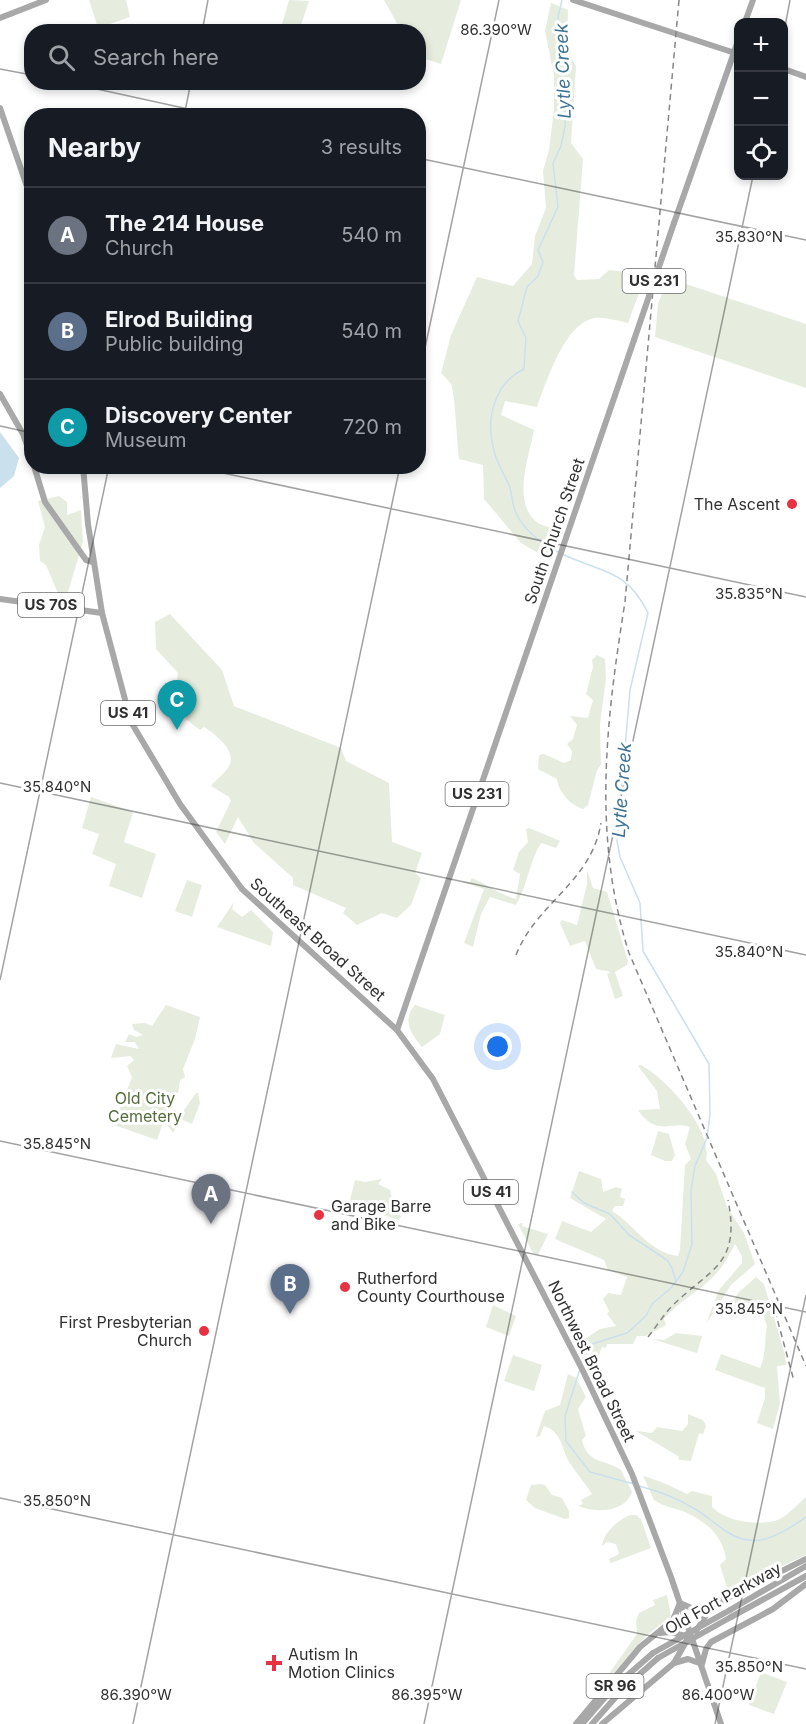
<!DOCTYPE html>
<meta charset="utf-8">
<style>
body{margin:0;font-family:Inter,sans-serif;background:#20242c;color:#f1f3f6}
.controls{position:absolute;right:18px;top:18px;display:grid;overflow:hidden;border-radius:12px;box-shadow:0 3px 9px #0003}
.controls button{width:54px;height:54px;display:grid;place-items:center;padding:0;border:0;border-bottom:2px solid #363941;background:#171b24;color:#f1f3f6;font:30px sans-serif}
.you{position:absolute;left:498px;top:1047px;width:21px;height:21px;margin:-15px;border:4px solid #fff;border-radius:50%;background:#1a73e8;box-shadow:0 0 0 9px #1a73e833}
.badge{display:grid;place-items:center;width:39px;height:39px;border-radius:50%;background:#db2777;color:#fff;font-size:20px;font-weight:700}
.pin{position:absolute;translate:-50% -50px;filter:drop-shadow(0 2px 3px #0008)}
.pin::after{content:'';position:absolute;top:32px;width:21px;height:18px;background:inherit;clip-path:polygon(0 0,100% 0,50% 100%)}
.list{margin:0;padding:0;list-style:none}
h2{display:flex;justify-content:space-between;align-items:center;height:78px;margin:0;padding:0 24px;font-size:26px}
h2 small{font-size:20px;font-weight:400;color:#9ea1a6}
.list li{display:grid;grid-template-columns:39px 1fr auto;gap:18px;align-items:center;box-sizing:border-box;height:96px;padding:0 24px;border-top:2px solid #363941}
.list b{display:block;font-size:22px;white-space:nowrap}
.list p{margin:0;font-size:20px;white-space:nowrap;color:#9ea1a6}
.list em{font-size:20px;font-style:normal;color:#9ea1a6}
.icon{flex:none;width:33px;height:33px;fill:none;stroke:currentColor;stroke-width:2;stroke-linecap:round;stroke-linejoin:round}
.map{position:relative;flex:none;width:806px;height:1724px;overflow:hidden}
.search{position:absolute;background:#171b24;box-shadow:0 3px 9px #0003;left:24px;top:24px;width:402px;height:66px;display:flex;align-items:center;gap:15px;box-sizing:border-box;padding:0 21px;border-radius:24px;color:#9ea1a6;font-size:22px}
.panel{position:absolute;background:#171b24;box-shadow:0 3px 9px #0003;left:24px;top:108px;width:402px;height:366px;border-radius:24px}
.map>svg:first-child{display:block}
.green{fill:#e6edde}
.water{fill:#cae0ed}
.lines{fill:none;stroke-linecap:round;stroke-linejoin:round}
.stream{stroke:#cae0ed;stroke-width:1.5}
.major{stroke:#a8a8a8;stroke-width:6}
.rail{stroke:#858585;stroke-width:1.5;stroke-dasharray:6 4.5;stroke-linecap:butt}
.major-bridge{stroke:#a8a8a8;stroke-width:6}
.ticks{fill:none;stroke:#303030;stroke-width:1.5;stroke-opacity:0.45}
.poi-dot{fill:#e83141;stroke:#fff;stroke-width:2}
.labels{text-anchor:middle;stroke-width:6;stroke-linejoin:round;paint-order:stroke}
.shield{fill:#fff;stroke:#6e6e6e;stroke-width:1.5}
.shield-label{font-size:15px;font-weight:bold;fill:#303030}
.poi-label{font-size:16px;fill:#303030;stroke:#fff;text-anchor:start}
.street-label{font-size:16px;fill:#303030;stroke:#fff}
.park-label{font-size:16px;fill:#546d3c;stroke:#fff}
.water-label{font-size:18px;font-style:italic;fill:#3c7394;stroke:#fff}
.ticks-label{font-size:15px;text-anchor:middle;fill:#303030;stroke:#fff;stroke-width:6;stroke-linejoin:round;paint-order:stroke}
</style>
<div class="map">
<svg width="806" height="1724" viewBox="0 0 806 1724">
<rect width="100%" height="100%" fill="#fff"/>
<g class="green">
<path d="M 89,0 L 126,0 L 130,17 L 98,28 Z"/>
<path d="M 289,0 L 309,1 L 299,31 L 280,31 Z"/>
<path d="M 384,0 L 461,0 L 441,64 L 419,57 L 418,32 L 398,31 L 399,27 Z"/>
<path d="M 551,3 L 568,10 L 567,47 L 576,67 L 571,143 L 583,159 L 574,275 L 577,280 L 599,279 L 609,270 L 646,274 L 628,323 C 618,321 605,317 595,318 C 565,322 546,383 537,407 L 505,401 L 501,415 L 534,430 C 529,457 511,503 538,523 C 544,527 554,528 560,530 L 550,560 L 521,543 L 484,499 L 483,465 L 459,459 C 457,444 455,392 451,384 C 448,380 444,376 441,373 L 451,335 L 477,277 L 513,286 L 532,264 L 535,236 L 546,208 L 543,171 L 549,150 L 554,109 L 554,76 L 545,31 Z"/>
<path d="M 668,278 L 806,324 L 806,388 L 655,337 L 658,304 Z"/>
<path d="M 59,496 L 67,502 L 67,515 L 81,510 L 83,542 L 66,599 L 60,598 L 46,565 L 40,561 L 39,545 L 45,527 L 38,501 Z"/>
<path d="M 170,614 L 222,670 L 234,706 L 341,748 L 346,761 L 389,783 L 392,842 L 422,853 L 415,873 L 421,878 L 411,905 L 397,918 L 382,913 L 357,925 L 343,913 L 346,908 L 293,885 L 293,878 L 254,843 L 238,817 L 225,844 L 216,832 L 231,801 L 229,797 L 211,786 C 216,779 227,772 230,764 C 235,749 215,734 204,727 L 200,730 L 173,709 L 178,673 L 156,649 L 155,622 Z"/>
<path d="M 597,655 L 605,659 L 606,679 L 600,724 L 601,765 L 597,770 L 588,805 L 583,809 C 570,805 558,791 557,779 L 538,769 L 539,755 L 544,754 L 564,763 L 571,760 L 572,751 L 567,744 L 573,739 L 577,725 L 570,716 L 588,718 L 593,700 L 586,694 L 593,667 L 592,660 Z"/>
<path d="M 91,797 L 133,812 L 124,842 L 156,854 L 142,898 L 109,886 L 116,864 L 92,854 L 99,834 L 82,828 Z"/>
<path d="M 529,828 L 558,840 L 560,841 L 556,848 L 541,843 C 529,862 528,884 516,905 L 490,897 L 481,914 L 473,947 L 464,943 L 484,889 L 459,881 L 470,882 L 472,878 C 488,885 498,894 516,899 L 520,874 L 513,870 L 519,852 L 528,842 L 526,829 Z"/>
<path d="M 587,870 L 593,888 L 607,892 L 628,961 L 627,965 L 615,972 L 623,996 L 615,999 L 607,974 L 611,972 L 596,969 L 585,941 L 570,946 L 560,923 L 562,920 L 577,925 L 587,884 Z"/>
<path d="M 187,880 L 202,885 L 192,917 L 175,911 Z"/>
<path d="M 234,902 L 232,909 L 242,917 L 251,910 L 273,932 L 271,946 L 217,927 Z"/>
<path d="M 166,1005 L 200,1017 L 195,1039 L 183,1069 L 185,1077 L 180,1080 L 178,1093 L 173,1096 L 171,1102 L 173,1104 L 172,1110 L 182,1113 L 196,1093 L 198,1093 L 200,1103 L 192,1124 L 174,1116 L 171,1119 L 175,1129 L 173,1133 L 164,1120 L 157,1140 L 114,1125 L 132,1077 L 127,1066 L 134,1060 L 130,1056 L 111,1058 L 116,1044 L 139,1049 L 135,1042 L 125,1042 L 129,1034 L 136,1037 L 143,1035 L 134,1030 L 132,1024 L 145,1023 L 152,1026 Z"/>
<path d="M 415,1005 L 445,1015 L 440,1034 L 422,1047 C 412,1034 401,1021 415,1005 Z"/>
<path d="M 641,1065 C 666,1078 714,1131 706,1160 L 716,1174 L 727,1207 L 744,1233 L 755,1264 L 731,1285 L 706,1324 L 719,1290 L 742,1263 L 742,1256 L 735,1244 C 728,1257 722,1269 711,1279 C 696,1293 678,1302 664,1319 L 666,1325 L 646,1336 L 637,1336 L 633,1344 L 607,1344 L 606,1348 L 602,1347 L 596,1362 L 591,1362 L 579,1343 L 600,1329 L 616,1326 L 607,1314 L 609,1311 L 603,1299 L 608,1293 L 621,1295 L 627,1277 L 608,1270 L 604,1260 L 555,1239 L 562,1221 L 591,1232 L 606,1219 L 570,1198 L 579,1171 L 601,1179 L 603,1192 L 616,1187 L 622,1189 L 620,1197 L 625,1199 L 623,1206 L 615,1206 L 612,1211 C 633,1223 648,1252 678,1256 L 680,1250 L 685,1165 L 691,1159 L 685,1144 L 690,1127 C 671,1120 657,1138 638,1110 L 660,1109 L 657,1091 L 638,1066 Z"/>
<path d="M 658,1131 L 669,1134 L 675,1155 L 672,1161 L 665,1161 L 651,1155 Z"/>
<path d="M 382,1179 L 378,1184 L 390,1190 L 395,1210 L 401,1216 L 399,1220 L 349,1204 L 355,1180 L 365,1182 Z"/>
<path d="M 523,1223 L 522,1226 L 548,1234 L 538,1255 L 533,1253 L 518,1224 Z"/>
<path d="M 756,1277 L 764,1284 L 785,1355 L 786,1365 L 777,1366 L 780,1404 L 773,1429 L 757,1423 L 765,1398 L 765,1388 L 715,1370 L 721,1354 L 760,1368 C 767,1352 764,1340 767,1326 L 760,1306 L 742,1302 L 737,1318 L 726,1315 L 738,1293 Z"/>
<path d="M 493,1305 L 516,1316 L 509,1336 L 486,1327 Z"/>
<path d="M 676,1333 L 702,1336 L 697,1353 L 652,1339 L 664,1340 Z"/>
<path d="M 513,1355 L 542,1365 L 534,1391 L 504,1381 Z"/>
<path d="M 568,1374 L 576,1378 L 586,1397 L 578,1409 L 586,1436 L 582,1440 C 588,1465 604,1458 621,1470 L 632,1492 C 625,1513 595,1513 578,1506 L 583,1504 L 581,1500 L 592,1494 C 585,1483 576,1473 569,1462 C 561,1447 562,1432 544,1426 L 540,1436 L 536,1437 L 545,1411 L 560,1405 Z"/>
<path d="M 688,1414 L 703,1420 L 706,1426 L 703,1434 L 699,1433 L 691,1461 L 679,1460 L 678,1456 L 636,1431 L 652,1433 L 657,1427 L 682,1431 L 688,1424 Z"/>
<path d="M 643,1476 C 658,1480 671,1486 687,1494 L 692,1491 L 712,1496 L 712,1507 C 726,1522 762,1527 780,1519 C 789,1514 798,1504 806,1497 L 806,1555 L 728,1591 L 720,1565 L 726,1559 C 722,1535 708,1523 685,1512 C 675,1508 664,1507 654,1500 Z"/>
<path d="M 540,1484 L 545,1485 L 552,1495 L 562,1498 L 569,1511 L 569,1518 L 565,1519 L 535,1508 L 526,1500 L 531,1485 Z"/>
<path d="M 630,1515 L 636,1515 L 641,1519 L 651,1548 L 611,1563 L 609,1559 L 619,1554 L 616,1544 L 607,1542 L 602,1546 C 603,1533 618,1520 630,1515 Z"/>
<path d="M 667,1595 L 671,1616 L 645,1637 L 603,1686 L 601,1685 L 637,1634 L 636,1621 L 639,1613 L 655,1605 L 653,1600 Z"/>
<path d="M 761,1672 L 787,1682 L 774,1714 L 749,1705 Z"/>
</g>
<path class="water" d="M 0,432 L 19,458 L 14,476 L 0,488 Z"/>
<g class="lines">
<g class="stream">
<path d="M 558,552 C 542,545 522,528 515,511 C 512,503 512,493 509,485 C 504,474 497,463 494,451 C 485,420 494,383 524,369 L 526,338 L 518,321 L 527,287 L 538,276 L 543,262 L 538,250 L 558,207 L 553,163 L 561,146 L 565,126 L 566,66 L 558,37 L 558,17 L 562,0"/>
<path d="M 562,554 C 602,573 627,569 648,613 L 630,690 L 617,841 L 620,857 L 640,903 L 643,951 L 709,1064 L 710,1114 L 707,1138 L 695,1166 L 691,1191 L 692,1244 L 683,1272 L 671,1288 L 652,1304 L 646,1316 L 636,1325 L 627,1333 L 592,1344 L 586,1350 L 582,1362"/>
<path d="M 572,1192 L 584,1203 L 610,1214 L 629,1235 L 667,1260 L 672,1268 L 676,1282"/>
<path d="M 580,1369 L 565,1416 L 566,1441 L 590,1472 L 634,1484"/>
<path d="M 639,1486 C 659,1491 677,1498 695,1509 C 707,1516 717,1526 729,1533 C 757,1551 783,1533 806,1517"/>
</g>
<g class="major">
<path d="M 573,0 L 738,54"/>
<path d="M 0,18 L 46,0"/>
<path d="M 745,22 L 753,0"/>
<path d="M 784,69 L 806,77"/>
<path d="M 0,108 L 32,201"/>
<path d="M 674,223 L 738,41"/>
<path d="M 0,394 L 23,434 L 32,459"/>
<path d="M 34,466 L 45,502 L 86,560 L 93,562"/>
<path d="M 83,466 L 88,524 L 102,613 L 131,722 L 180,804 L 242,889 L 397,1030 L 433,1079 L 583,1371 L 632,1474 L 671,1577 L 721,1724"/>
<path d="M 0,599 L 102,613"/>
<path d="M 397,1030 L 634,340"/>
<path d="M 680,1603 L 696,1610 L 705,1609 L 806,1559"/>
<path d="M 730,1610 L 806,1566"/>
<path d="M 731,1617 L 806,1576"/>
<path d="M 696,1631 L 710,1609"/>
<path d="M 660,1633 L 671,1632 L 688,1637"/>
<path d="M 674,1663 L 688,1659 L 702,1664 L 706,1649 L 711,1642 L 773,1609 L 806,1584"/>
<path d="M 576,1724 L 640,1647 L 673,1620 L 680,1603"/>
<path d="M 582,1724 L 614,1687 L 653,1653"/>
<path d="M 592,1724 L 622,1690 L 658,1658"/>
<path d="M 602,1724 L 674,1663 L 687,1640"/>
</g>
<g class="rail">
<path d="M 679,0 L 625,602 C 606,721 592,836 629,953 L 806,1366"/>
<path d="M 516,955 C 537,902 591,883 601,823"/>
<path d="M 775,1311 L 794,1381"/>
<path d="M 648,1337 C 656,1327 663,1316 671,1307 C 710,1268 741,1266 728,1200"/>
</g>
<g class="major-bridge">
<path d="M 634,340 L 674,223"/>
<path d="M 653,1653 L 730,1610"/>
<path d="M 658,1658 L 731,1617"/>
</g>
</g>
<path class="ticks" d="M 202,32 L 208,0M 784,32 L 790,0M 0,69 L 32,75M 65,82 L 220,116M 184,116 L 191,82M 418,158 L 806,240M 418,381 L 499,0M 0,426 L 32,433M 190,466 L 806,597M 0,783 L 806,955M 0,980 L 109,466M 0,1141 L 806,1312M 0,1498 L 806,1669M 133,1724 L 400,466M 424,1724 L 753,176M 715,1724 L 806,1295"/>
<g class="poi-dot">
<circle cx="792" cy="504" r="6"/>
<circle cx="319" cy="1215" r="6"/>
<circle cx="345" cy="1287" r="6"/>
<circle cx="204" cy="1331" r="6"/>
<path d="M271 1654h6v6h6v6h-6v6h-6v-6h-6v-6h6z"/>
</g>
<g class="labels">
<g class="shield">
<rect x="622.5" y="269" width="63" height="24" rx="4.5"/>
<rect x="18" y="593" width="66" height="24" rx="4.5"/>
<rect x="101" y="701" width="54" height="24" rx="4.5"/>
<rect x="445.5" y="782" width="63" height="24" rx="4.5"/>
<rect x="464" y="1180" width="54" height="24" rx="4.5"/>
<rect x="586.5" y="1674" width="57" height="24" rx="4.5"/>
</g>
<g class="shield-label">
<text x="654" y="286">US 231</text>
<text x="51" y="610">US 70S</text>
<text x="128" y="718">US 41</text>
<text x="477" y="799">US 231</text>
<text x="491" y="1197">US 41</text>
<text x="615" y="1691">SR 96</text>
</g>
<g class="poi-label">
<text x="780" y="510" text-anchor="end">The Ascent</text>
<text x="331" y="1212">Garage Barre<tspan x="331" dy="18">and Bike</tspan></text>
<text x="357" y="1284">Rutherford<tspan x="357" dy="18">County Courthouse</tspan></text>
<text x="192" y="1328" text-anchor="end">First Presbyterian<tspan x="192" dy="18">Church</tspan></text>
<text x="288" y="1660">Autism In<tspan x="288" dy="18">Motion Clinics</tspan></text>
</g>
<g class="street-label">
<text transform="translate(554 531) rotate(-71)" y="6">South Church Street</text>
<text transform="translate(318 939) rotate(42)" y="6">Southeast Broad Street</text>
<text transform="translate(592 1361) rotate(64)" y="6">Northwest Broad Street</text>
<text transform="translate(723 1598) rotate(-29)" y="6">Old Fort Parkway</text>
</g>
<g class="park-label">
<text x="145" y="1104">Old City<tspan x="145" dy="18">Cemetery</tspan></text>
</g>
<g class="water-label">
<text transform="translate(563 71) rotate(-92)" y="6">Lytle Creek</text>
<text transform="translate(622 790) rotate(-86)" y="6">Lytle Creek</text>
</g>
</g>
<g class="ticks-label">
<text x="496" y="35">86.390°W</text>
<text x="749" y="242">35.830°N</text>
<text x="749" y="599">35.835°N</text>
<text x="57" y="792">35.840°N</text>
<text x="749" y="957">35.840°N</text>
<text x="57" y="1149">35.845°N</text>
<text x="749" y="1314">35.845°N</text>
<text x="57" y="1506">35.850°N</text>
<text x="749" y="1672">35.850°N</text>
<text x="136" y="1700">86.390°W</text>
<text x="427" y="1700">86.395°W</text>
<text x="718" y="1700">86.400°W</text>
</g>
</svg>
<div class="controls">
<button>+</button>
<button>−</button>
<button><svg class="icon" aria-label="locate" viewBox="0 0 24 24"><circle cx="12" cy="12" r="6"/><path d="M12 2v4M12 18v4M2 12h4M18 12h4"/></svg></button>
</div>
<div class="you"></div>
<div class="pin badge" style="left:211px;top:1224px;background:#6b7280">A</div>
<div class="pin badge" style="left:290px;top:1314px;background:#5c6f8a">B</div>
<div class="pin badge" style="left:177px;top:730px;background:#0f9aa8">C</div>
<div class="search"><svg class="icon" aria-label="search" viewBox="0 0 24 24"><circle cx="10" cy="10" r="6"/><path d="M15 15l6 6"/></svg>Search here</div>
<section class="panel">
<h2>Nearby<small>3 results</small></h2>
<ul class="list">
<li><span class="badge" style="background:#6b7280">A</span><div><b>The 214 House</b><p>Church</p></div><em>540 m</em></li>
<li><span class="badge" style="background:#5c6f8a">B</span><div><b>Elrod Building</b><p>Public building</p></div><em>540 m</em></li>
<li><span class="badge" style="background:#0f9aa8">C</span><div><b>Discovery Center</b><p>Museum</p></div><em>720 m</em></li>
</ul>
</section>
</div>
